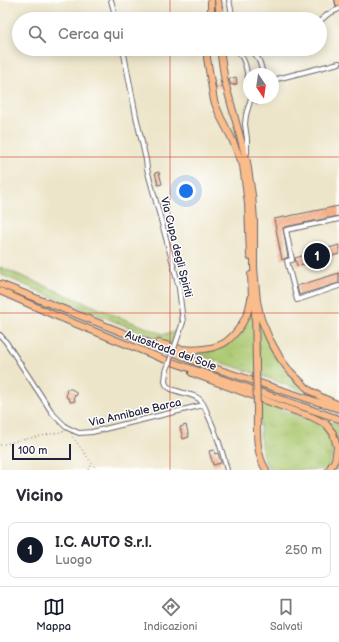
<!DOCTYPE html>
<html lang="it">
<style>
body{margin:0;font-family:"Balsamiq Sans",sans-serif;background:#f2f2f3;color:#2b2b33}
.compass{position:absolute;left:243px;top:68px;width:36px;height:36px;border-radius:50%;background:#fff;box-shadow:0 2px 10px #0003;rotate:167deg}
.scale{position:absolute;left:12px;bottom:10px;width:59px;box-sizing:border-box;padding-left:4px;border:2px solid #22223b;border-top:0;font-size:11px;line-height:14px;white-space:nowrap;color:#22223b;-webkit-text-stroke:3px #fff;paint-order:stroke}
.you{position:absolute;left:186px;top:191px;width:14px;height:14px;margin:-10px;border:3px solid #fff;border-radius:50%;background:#1a73e8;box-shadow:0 0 0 6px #1a73e833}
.badge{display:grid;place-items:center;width:26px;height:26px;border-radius:50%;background:#111827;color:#fff;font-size:13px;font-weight:700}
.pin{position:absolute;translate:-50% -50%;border:2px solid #fff;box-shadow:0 1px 4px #0006}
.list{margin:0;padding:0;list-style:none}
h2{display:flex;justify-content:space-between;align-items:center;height:52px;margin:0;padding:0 16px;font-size:17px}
h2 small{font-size:13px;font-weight:400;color:#7c7c81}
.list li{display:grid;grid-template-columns:26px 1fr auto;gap:12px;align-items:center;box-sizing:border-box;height:56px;margin:0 8px 8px;padding:0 8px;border:1px solid #e1e1e2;border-radius:8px}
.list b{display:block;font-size:15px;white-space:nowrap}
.list p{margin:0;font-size:13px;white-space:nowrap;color:#7c7c81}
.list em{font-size:13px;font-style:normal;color:#7c7c81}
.icon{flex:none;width:22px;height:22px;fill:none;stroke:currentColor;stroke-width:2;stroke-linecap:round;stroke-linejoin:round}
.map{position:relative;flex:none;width:339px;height:470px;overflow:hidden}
.search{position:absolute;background:#fff;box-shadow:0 2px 10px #0003;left:12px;right:12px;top:12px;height:44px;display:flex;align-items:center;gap:10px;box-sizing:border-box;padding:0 14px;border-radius:22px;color:#7c7c81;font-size:15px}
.sheet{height:116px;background:#fff}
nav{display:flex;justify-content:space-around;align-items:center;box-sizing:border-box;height:56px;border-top:1px solid #e1e1e2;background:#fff;font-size:11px;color:#7c7c81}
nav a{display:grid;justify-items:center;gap:2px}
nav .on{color:#111827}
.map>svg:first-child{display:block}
.grass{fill:url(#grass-tufts);stroke:#667454}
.building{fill:url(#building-hatch)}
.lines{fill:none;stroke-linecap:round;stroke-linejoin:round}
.minor-casing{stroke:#69666d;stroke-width:6}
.major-casing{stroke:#69666d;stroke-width:8}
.highway-casing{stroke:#69666d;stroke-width:8}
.path{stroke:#69666d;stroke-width:1;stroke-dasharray:1 3;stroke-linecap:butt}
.minor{stroke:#fff;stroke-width:4}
.major{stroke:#fabc8b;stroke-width:5.5}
.highway{stroke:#fabc8b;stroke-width:6}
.minor-bridge-casing{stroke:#69666d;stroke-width:6;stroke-linecap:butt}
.highway-bridge-casing{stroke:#69666d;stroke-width:8;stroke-linecap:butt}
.minor-bridge{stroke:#fff;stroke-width:4}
.highway-bridge{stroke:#fabc8b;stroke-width:6}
.grid{fill:none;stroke:#c8321e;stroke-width:1;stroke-opacity:0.55}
.labels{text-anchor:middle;stroke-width:3;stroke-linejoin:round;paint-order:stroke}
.street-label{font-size:11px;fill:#22223b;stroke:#fff}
</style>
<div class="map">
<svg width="339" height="470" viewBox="0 0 339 470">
<defs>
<pattern id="grass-tufts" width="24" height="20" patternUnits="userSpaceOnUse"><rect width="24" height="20" fill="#abc76e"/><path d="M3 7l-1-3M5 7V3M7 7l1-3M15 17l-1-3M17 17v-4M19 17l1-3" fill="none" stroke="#93ab60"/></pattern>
<pattern id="building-hatch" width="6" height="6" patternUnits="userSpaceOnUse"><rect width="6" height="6" fill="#f6b28b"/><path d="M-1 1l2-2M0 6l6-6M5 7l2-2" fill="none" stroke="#d39979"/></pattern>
</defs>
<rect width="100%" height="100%" fill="#fff"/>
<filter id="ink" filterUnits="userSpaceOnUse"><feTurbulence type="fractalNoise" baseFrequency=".025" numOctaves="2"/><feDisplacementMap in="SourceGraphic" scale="8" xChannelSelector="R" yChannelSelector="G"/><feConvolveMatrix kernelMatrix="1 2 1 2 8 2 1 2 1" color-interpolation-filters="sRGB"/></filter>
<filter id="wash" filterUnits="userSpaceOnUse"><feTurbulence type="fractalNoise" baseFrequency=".012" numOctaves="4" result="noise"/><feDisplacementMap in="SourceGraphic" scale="16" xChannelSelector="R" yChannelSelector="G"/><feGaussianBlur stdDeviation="0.9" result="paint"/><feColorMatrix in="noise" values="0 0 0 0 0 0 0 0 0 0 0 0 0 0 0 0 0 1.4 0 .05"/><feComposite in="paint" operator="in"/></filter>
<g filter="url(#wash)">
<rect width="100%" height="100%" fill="#ede5c9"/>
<g class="grass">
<path d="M 0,267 L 124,319 L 163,334 L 172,333 L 175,331 L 177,328 L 180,313 L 180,326 L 174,344 L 167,342 L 45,294 L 0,274 Z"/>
<path d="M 252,311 L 252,312 L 259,366 L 258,319 L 272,352 L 280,363 L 289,374 L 310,393 L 310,394 L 260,375 L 196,354 L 196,353 C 213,354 231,344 242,330 C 246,324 248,317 252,311 Z"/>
<path d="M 260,402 L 313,421 C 334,431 337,451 326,470 L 269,470 C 257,451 261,424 260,402 Z"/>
<path d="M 322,419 L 339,425 L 339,470 L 332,470 L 337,440 Z"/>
</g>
<g id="blocks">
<g class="building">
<path d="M 236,77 L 237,84 L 231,85 L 229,79 Z"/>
<path d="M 220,80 L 222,87 L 216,88 L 215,81 Z"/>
<path d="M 159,172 L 162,184 L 158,185 L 155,173 Z"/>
<path d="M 339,206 L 339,216 L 285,227 L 283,228 L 288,257 L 282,260 L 274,219 Z"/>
<path d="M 339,245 L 339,254 L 297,266 L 295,258 Z"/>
<path d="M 339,273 L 339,283 L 299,295 L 297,286 Z"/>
<path d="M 66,389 L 71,389 L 75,391 L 77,395 L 74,396 L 75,401 L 70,402 L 69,398 L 67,398 L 66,395 L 67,394 Z"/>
<path d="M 186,425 L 189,437 L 183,439 L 180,427 Z"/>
<path d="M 214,450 L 215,454 L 218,453 L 221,463 L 213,465 L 209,451 Z"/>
</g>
</g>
</g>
<g filter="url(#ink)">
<use href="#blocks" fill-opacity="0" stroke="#69666d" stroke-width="1"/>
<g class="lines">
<defs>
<g id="minor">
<path d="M 111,0 L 116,19"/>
<path d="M 229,0 L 233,19"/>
<path d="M 221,10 L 224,19"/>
<path d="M 320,21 L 328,14 L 339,9"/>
<path d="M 123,49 L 136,116 L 146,160 L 147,169 L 172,260 L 179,288 L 183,322"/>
<path d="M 237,49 C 246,61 246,68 249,83"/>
<path d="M 250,49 C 259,57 260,62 263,74"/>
<path d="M 273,80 L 339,63"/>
<path d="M 251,98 L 258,101 L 263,100 L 264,98"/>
<path d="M 247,153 L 247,139 L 245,124 L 246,115 L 251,98"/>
<path d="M 339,219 L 286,230 L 292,260 L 287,261 L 297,300 L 339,286"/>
<path d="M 0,335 L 6,342 L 53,414 L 66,427 L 72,430 L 79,433 L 92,432 L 203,405"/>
<path d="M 166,372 C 166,375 165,379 165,381 C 166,394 194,391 201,401 C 204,404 206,410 208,415 C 217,434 222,450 227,470"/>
</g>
<path id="major" d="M 338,0 L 339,4"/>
<g id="highway">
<path d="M 211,0 L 211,19"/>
<path d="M 218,0 L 220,19"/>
<path d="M 207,49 L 207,58 L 214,101 L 221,118 L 231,137 L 243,165 L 248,204 L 250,256"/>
<path d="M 220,49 L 225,82 L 247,162 L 252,195 L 254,220 L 254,268 L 257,301 L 261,319 L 269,338 L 280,358 L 288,369 L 309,390 L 323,398 L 339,405"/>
<path d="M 251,275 L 252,297 L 255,311"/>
<path d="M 0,284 L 202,364 L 339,409"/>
<path d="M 0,291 L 54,315 L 163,359 L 339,419"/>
<path d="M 255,309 L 256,365"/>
<path d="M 159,343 C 166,345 174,348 182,349 C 195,351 217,349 227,341 C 236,334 243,323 247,314 C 249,309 250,304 251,299"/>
<path d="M 192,373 L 286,408 L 312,417 L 326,424 L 333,433 L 337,447 L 335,460 L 329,470"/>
<path d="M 257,409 C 257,429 255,452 266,470"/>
</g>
</defs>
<use href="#minor" class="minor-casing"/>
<use href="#major" class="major-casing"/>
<use href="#highway" class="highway-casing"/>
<g class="path">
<path d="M 72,433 L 72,436 L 97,470"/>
<path d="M 0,445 L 21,440 L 66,431"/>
<path d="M 88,470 L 92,464"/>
</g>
<use href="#minor" class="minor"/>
<use href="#major" class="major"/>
<use href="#highway" class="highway"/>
<defs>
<path id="minor-bridge" d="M 166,372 L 183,322"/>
<path id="highway-bridge" d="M 256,365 L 257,409"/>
</defs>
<use href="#minor-bridge" class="minor-bridge-casing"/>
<use href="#highway-bridge" class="highway-bridge-casing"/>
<use href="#minor-bridge" class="minor-bridge"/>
<use href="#highway-bridge" class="highway-bridge"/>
</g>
</g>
<path class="grid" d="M 170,0 L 170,19M 170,49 L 170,470M 0,157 L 339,157M 0,313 L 339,313"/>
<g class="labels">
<g class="street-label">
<text transform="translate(177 247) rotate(76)" y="4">Via Cupa degli Spiriti</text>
<text transform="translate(171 350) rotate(20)" y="4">Autostrada del Sole</text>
<text transform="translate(135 412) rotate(-13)" y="4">Via Annibale Barca</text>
</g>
</g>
</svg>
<svg class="compass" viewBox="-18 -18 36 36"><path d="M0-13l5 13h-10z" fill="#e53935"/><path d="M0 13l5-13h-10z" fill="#7c7c81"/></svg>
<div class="scale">100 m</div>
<div class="you"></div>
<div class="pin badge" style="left:317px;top:256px">1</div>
<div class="search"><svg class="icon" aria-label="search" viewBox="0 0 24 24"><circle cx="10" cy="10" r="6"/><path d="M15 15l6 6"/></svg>Cerca qui</div>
</div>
<section class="sheet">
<h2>Vicino<small></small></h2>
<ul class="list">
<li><span class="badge">1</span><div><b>I.C. AUTO S.r.l.</b><p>Luogo</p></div><em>250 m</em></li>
</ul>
</section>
<nav>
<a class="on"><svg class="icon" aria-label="map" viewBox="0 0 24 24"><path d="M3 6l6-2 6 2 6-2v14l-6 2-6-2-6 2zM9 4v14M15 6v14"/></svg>Mappa</a>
<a><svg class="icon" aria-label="directions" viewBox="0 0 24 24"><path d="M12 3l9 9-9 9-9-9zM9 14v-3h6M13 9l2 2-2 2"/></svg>Indicazioni</a>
<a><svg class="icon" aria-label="saved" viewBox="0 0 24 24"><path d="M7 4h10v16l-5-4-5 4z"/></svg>Salvati</a>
</nav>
